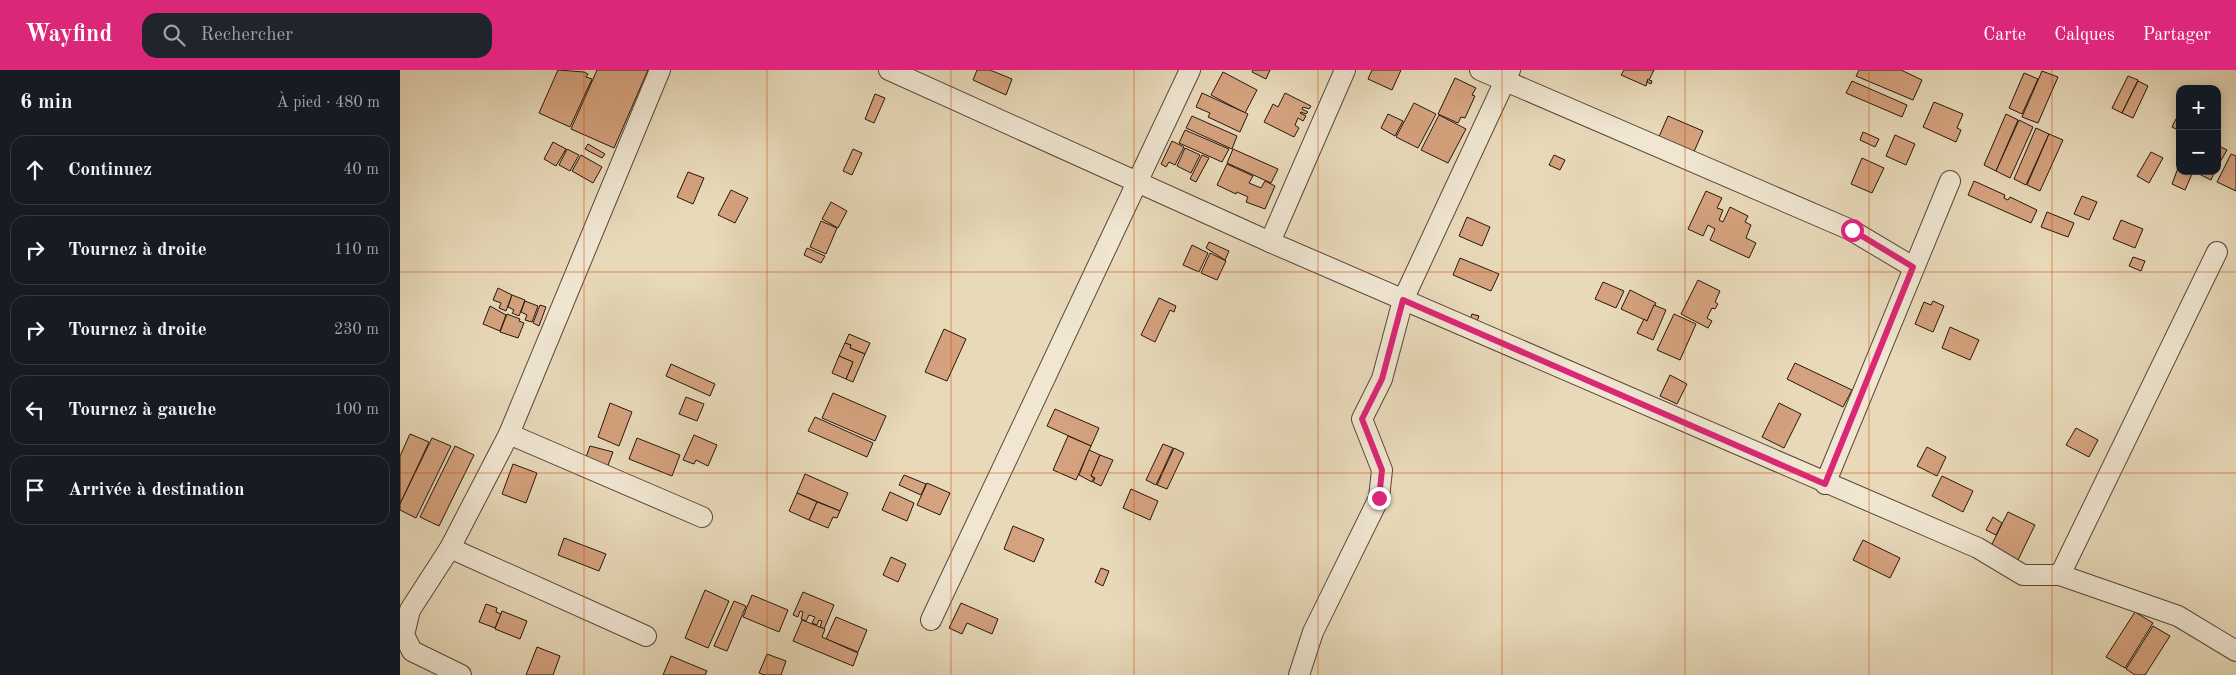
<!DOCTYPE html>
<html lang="fr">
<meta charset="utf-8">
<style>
body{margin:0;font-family:"Old Standard TT",serif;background:#20242c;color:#f1f3f6}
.controls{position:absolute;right:15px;top:15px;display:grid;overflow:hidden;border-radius:10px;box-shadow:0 2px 12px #0003}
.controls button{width:45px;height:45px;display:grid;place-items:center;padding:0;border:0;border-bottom:1px solid #363941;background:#171b24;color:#f1f3f6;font:25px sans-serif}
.stop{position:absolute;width:15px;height:15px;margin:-11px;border:4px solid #db2777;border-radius:50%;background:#fff}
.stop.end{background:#db2777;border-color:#fff;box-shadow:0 1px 5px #0008}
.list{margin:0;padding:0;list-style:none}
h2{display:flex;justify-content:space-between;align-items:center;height:65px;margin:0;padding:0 20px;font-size:21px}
h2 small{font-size:16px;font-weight:400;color:#9ea1a6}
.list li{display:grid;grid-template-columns:32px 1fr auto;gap:15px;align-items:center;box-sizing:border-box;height:70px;margin:0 10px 10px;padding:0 10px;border:1px solid #363941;border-radius:15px}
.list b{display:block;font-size:19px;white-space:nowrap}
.list em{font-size:16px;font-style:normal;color:#9ea1a6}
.icon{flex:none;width:28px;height:28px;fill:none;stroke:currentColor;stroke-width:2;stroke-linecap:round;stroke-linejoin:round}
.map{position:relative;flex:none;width:1836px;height:605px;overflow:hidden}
header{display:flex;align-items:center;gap:30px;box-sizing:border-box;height:70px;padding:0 25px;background:#db2777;color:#fff}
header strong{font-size:24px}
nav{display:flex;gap:28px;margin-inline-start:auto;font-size:18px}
.search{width:350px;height:45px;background:#20242c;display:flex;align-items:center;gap:12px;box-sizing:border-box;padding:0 18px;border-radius:15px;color:#9ea1a6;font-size:19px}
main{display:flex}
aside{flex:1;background:#171b24}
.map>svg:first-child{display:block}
.building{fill:#d4a27e;stroke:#28160d}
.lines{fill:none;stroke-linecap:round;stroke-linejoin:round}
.minor-casing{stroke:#584738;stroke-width:22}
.minor{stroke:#f0e6d2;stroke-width:20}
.route{stroke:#db2777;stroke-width:6}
.grid{fill:none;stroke:#cb4f0c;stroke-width:1;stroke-opacity:0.55}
</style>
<header>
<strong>Wayfind</strong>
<div class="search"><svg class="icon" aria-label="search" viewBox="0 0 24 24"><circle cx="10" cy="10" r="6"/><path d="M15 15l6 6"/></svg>Rechercher</div>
<nav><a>Carte</a><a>Calques</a><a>Partager</a></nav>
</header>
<main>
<aside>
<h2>6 min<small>À pied · 480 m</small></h2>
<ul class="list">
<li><svg class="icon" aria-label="ahead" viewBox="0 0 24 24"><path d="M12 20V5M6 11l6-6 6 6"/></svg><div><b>Continuez</b></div><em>40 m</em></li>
<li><svg class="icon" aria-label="right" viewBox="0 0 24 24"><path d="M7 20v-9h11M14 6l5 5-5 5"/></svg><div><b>Tournez à droite</b></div><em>110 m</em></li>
<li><svg class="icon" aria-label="right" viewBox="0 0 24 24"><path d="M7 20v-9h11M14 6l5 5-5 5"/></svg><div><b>Tournez à droite</b></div><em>230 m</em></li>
<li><svg class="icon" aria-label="left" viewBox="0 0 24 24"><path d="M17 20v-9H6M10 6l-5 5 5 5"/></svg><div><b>Tournez à gauche</b></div><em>100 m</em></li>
<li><svg class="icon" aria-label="arrive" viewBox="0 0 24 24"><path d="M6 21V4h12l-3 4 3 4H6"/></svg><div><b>Arrivée à destination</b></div></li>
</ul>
</aside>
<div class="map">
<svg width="1836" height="605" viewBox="0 0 1836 605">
<rect width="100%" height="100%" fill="#e8d9b9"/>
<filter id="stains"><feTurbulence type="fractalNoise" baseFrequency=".004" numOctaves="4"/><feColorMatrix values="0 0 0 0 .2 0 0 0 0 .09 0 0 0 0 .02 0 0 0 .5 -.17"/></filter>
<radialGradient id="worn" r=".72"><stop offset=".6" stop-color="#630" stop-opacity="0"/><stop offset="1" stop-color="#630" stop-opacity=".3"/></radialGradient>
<g class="building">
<path d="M 158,0 L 184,2 L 188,4 L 186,7 L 192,9 L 170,57 L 139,43 Z"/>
<path d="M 197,0 L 248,0 L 214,78 L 171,59 Z"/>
<path d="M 577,0 L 590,0 L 612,9 L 606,25 L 573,10 Z"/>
<path d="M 853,0 L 870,0 L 866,9 L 852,2 Z"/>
<path d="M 972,0 L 1001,0 L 992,20 L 968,9 Z"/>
<path d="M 1224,0 L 1254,0 L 1249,10 L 1252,11 L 1251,14 L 1247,12 L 1248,9 L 1246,16 L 1221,5 Z"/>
<path d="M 1459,0 L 1501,0 L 1522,10 L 1513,30 L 1456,6 Z"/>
<path d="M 1642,1 L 1658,7 L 1638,53 L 1622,47 Z"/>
<path d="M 823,2 L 857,20 L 845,43 L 811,25 Z"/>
<path d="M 1624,3 L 1638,9 L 1622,44 L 1609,38 Z"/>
<path d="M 1728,6 L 1738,10 L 1722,43 L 1712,38 Z"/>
<path d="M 1055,8 L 1076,18 L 1072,25 L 1075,26 L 1065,48 L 1061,47 L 1058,53 L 1038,44 Z"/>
<path d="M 1452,11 L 1507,35 L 1502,47 L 1446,23 Z"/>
<path d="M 1738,11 L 1748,16 L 1733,48 L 1722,43 Z"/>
<path d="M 802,23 L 848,44 L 840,62 L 808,47 L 810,43 L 796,37 Z"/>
<path d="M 885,23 L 911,36 L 909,39 L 903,37 L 902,39 L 908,42 L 906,44 L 901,42 L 900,43 L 906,46 L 903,51 L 898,48 L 895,55 L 899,58 L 894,67 L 864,52 L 873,34 L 878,37 Z"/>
<path d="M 475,24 L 485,28 L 474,53 L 465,49 Z"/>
<path d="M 1534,32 L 1563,44 L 1557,58 L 1561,60 L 1556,72 L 1523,57 Z"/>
<path d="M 1014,33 L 1036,44 L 1018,78 L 996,67 Z"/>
<path d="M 1780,41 L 1780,61 L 1772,57 Z"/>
<path d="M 988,44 L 1003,51 L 995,66 L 981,58 Z"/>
<path d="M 1606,44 L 1618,50 L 1596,101 L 1584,95 Z"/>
<path d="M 1039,45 L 1066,59 L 1048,93 L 1021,80 Z"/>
<path d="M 792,46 L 837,66 L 832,79 L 786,58 Z"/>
<path d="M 1268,46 L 1303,61 L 1293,84 L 1258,69 Z"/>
<path d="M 1619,50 L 1633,57 L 1610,108 L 1596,101 Z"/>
<path d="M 1636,58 L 1649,64 L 1626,115 L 1614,109 Z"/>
<path d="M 785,60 L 829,79 L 822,92 L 779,73 Z"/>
<path d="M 1463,62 L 1479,69 L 1475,77 L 1460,70 Z"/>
<path d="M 1649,64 L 1663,70 L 1640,121 L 1627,115 Z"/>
<path d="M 1495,65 L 1515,74 L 1506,95 L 1486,86 Z"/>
<path d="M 772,71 L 784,77 L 775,95 L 769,92 L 766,97 L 761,94 Z"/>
<path d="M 153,72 L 166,79 L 156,96 L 144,89 Z"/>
<path d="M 188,74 L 205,84 L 202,88 L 185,79 Z"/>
<path d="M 1817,75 L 1827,80 L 1817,97 Z"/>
<path d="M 785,78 L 800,85 L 791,103 L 777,96 Z"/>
<path d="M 167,79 L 179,85 L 170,101 L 159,95 Z"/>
<path d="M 453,79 L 462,83 L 452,105 L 443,101 Z"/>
<path d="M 833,79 L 878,99 L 871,113 L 827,93 Z"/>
<path d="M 1751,82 L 1763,88 L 1749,113 L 1737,106 Z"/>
<path d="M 1831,84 L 1836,86 L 1836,121 L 1817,112 Z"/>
<path d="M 181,85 L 202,97 L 193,113 L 172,101 Z"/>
<path d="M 802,85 L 809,88 L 796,112 L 790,109 Z"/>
<path d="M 1154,85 L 1165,90 L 1160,100 L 1149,95 Z"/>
<path d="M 1462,88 L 1484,98 L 1472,123 L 1451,114 Z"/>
<path d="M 827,94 L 853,106 L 849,113 L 861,118 L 865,111 L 875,116 L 865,139 L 846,132 L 848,127 L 837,122 L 836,124 L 817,115 Z"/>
<path d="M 1778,98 L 1780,101 L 1792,104 L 1785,120 L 1772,114 Z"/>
<path d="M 1798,101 L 1815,101 L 1811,110 L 1797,103 Z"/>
<path d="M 288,102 L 304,108 L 293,134 L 277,127 Z"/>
<path d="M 1574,111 L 1605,125 L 1604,128 L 1608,130 L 1610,127 L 1637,140 L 1631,153 L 1568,125 Z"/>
<path d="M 331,120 L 348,128 L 335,153 L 318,145 Z"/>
<path d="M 1306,121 L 1322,128 L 1317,138 L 1323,140 L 1319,150 L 1323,152 L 1330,137 L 1348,146 L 1345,152 L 1351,155 L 1346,168 L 1356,173 L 1349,188 L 1310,170 L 1315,159 L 1308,155 L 1303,166 L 1288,159 Z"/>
<path d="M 1682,126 L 1697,132 L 1689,150 L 1674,144 Z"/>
<path d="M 431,132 L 447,141 L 438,158 L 422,149 Z"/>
<path d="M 1647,142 L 1674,153 L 1668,167 L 1641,157 Z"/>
<path d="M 1067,147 L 1090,157 L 1082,176 L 1059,166 Z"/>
<path d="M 1721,150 L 1743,159 L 1735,178 L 1713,169 Z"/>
<path d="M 421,151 L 437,158 L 426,184 L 410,177 Z"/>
<path d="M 809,172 L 829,181 L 825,190 L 806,178 Z"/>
<path d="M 792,175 L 808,183 L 799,202 L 783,195 Z"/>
<path d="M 407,178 L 425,186 L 421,193 L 404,185 Z"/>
<path d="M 810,183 L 826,191 L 817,210 L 801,203 Z"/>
<path d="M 1733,187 L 1745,191 L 1741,201 L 1729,196 Z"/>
<path d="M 1060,188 L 1099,204 L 1091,221 L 1053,205 Z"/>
<path d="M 1298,210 L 1320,221 L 1315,232 L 1318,234 L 1315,239 L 1312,238 L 1307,248 L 1312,251 L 1308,258 L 1281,244 Z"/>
<path d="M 1203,212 L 1224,221 L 1216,238 L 1195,229 Z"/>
<path d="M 98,218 L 112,225 L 106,241 L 99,238 L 101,233 L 93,230 Z"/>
<path d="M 1230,220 L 1256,233 L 1247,251 L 1221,239 Z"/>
<path d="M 112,225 L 125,230 L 119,246 L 112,243 L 114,240 L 108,237 Z"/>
<path d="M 759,228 L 776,236 L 774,242 L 770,240 L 755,272 L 741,265 Z"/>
<path d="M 125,231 L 138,236 L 132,252 L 125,250 L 127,245 L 121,242 Z"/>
<path d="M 1533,231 L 1544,236 L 1533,262 L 1515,254 L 1524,232 L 1531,235 Z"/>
<path d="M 140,235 L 146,237 L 139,256 L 133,253 Z"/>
<path d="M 1254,235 L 1266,240 L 1253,270 L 1237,263 L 1244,249 L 1247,251 Z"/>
<path d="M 90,236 L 106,245 L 100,261 L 83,254 Z"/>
<path d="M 107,244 L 120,249 L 119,251 L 124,253 L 118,268 L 100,262 Z"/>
<path d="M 1072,244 L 1079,246 L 1076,254 L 1069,252 Z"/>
<path d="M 1274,244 L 1296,254 L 1280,290 L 1257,280 Z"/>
<path d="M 1550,257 L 1579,270 L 1570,290 L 1542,278 Z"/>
<path d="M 544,259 L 566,269 L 547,311 L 525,302 Z"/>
<path d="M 449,264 L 470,273 L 465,284 L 450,278 L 451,275 L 445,273 Z"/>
<path d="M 445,273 L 451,275 L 450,278 L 465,284 L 453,312 L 446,309 L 453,292 L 439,286 Z"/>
<path d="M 439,286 L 453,292 L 446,309 L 432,303 Z"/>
<path d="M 1395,293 L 1452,320 L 1443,337 L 1387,309 Z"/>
<path d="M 271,294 L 315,314 L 310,326 L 266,306 Z"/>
<path d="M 1270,305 L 1287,314 L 1277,334 L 1260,326 Z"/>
<path d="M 433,323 L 486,346 L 475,371 L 422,348 Z"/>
<path d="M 286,327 L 304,334 L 297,351 L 279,344 Z"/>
<path d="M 210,333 L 232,342 L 219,376 L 198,367 Z"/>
<path d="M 1379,333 L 1401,344 L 1384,378 L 1362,367 Z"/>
<path d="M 655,339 L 699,358 L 691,376 L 647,356 Z"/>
<path d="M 415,347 L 473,373 L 467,387 L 408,361 Z"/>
<path d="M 1676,358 L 1698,370 L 1689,387 L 1666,375 Z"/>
<path d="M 10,364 L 29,372 L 0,434 L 0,386 Z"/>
<path d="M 294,365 L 317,375 L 308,396 L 296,390 L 294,394 L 283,390 Z"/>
<path d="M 668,366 L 691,376 L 676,410 L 653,400 Z"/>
<path d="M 32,368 L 51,376 L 16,448 L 0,440 L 0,434 Z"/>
<path d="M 237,368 L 280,385 L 272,406 L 229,389 Z"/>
<path d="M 763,374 L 773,378 L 756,415 L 746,410 Z"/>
<path d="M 55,376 L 74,385 L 39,456 L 20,447 Z"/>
<path d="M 190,376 L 213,382 L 207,398 L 185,390 Z"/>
<path d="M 1527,377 L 1546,387 L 1537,406 L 1517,396 Z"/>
<path d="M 774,378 L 784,383 L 767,419 L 757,415 Z"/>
<path d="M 689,380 L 700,385 L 691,406 L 694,408 L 692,412 L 679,405 Z"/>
<path d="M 700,385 L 713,390 L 701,416 L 693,412 L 695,408 L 691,406 Z"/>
<path d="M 113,394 L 137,403 L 126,433 L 102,424 Z"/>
<path d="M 405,404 L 448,423 L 440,441 L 397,423 Z"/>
<path d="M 504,405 L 526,414 L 521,425 L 499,415 Z"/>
<path d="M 1542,406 L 1573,421 L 1563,442 L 1532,426 Z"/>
<path d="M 527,413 L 550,423 L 540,445 L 517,435 Z"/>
<path d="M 731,419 L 758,431 L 750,450 L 723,438 Z"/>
<path d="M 490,422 L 514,433 L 507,451 L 482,440 Z"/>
<path d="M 397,423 L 417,432 L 409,450 L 389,441 Z"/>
<path d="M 417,432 L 440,441 L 437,448 L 433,447 L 428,458 L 409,450 Z"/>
<path d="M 1608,442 L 1635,455 L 1618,490 L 1591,476 Z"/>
<path d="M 1593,447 L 1602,453 L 1596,465 L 1586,460 Z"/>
<path d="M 613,456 L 644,469 L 634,492 L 604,479 Z"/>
<path d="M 164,468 L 206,484 L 199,501 L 158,485 Z"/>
<path d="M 1463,470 L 1500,488 L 1490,508 L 1453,490 Z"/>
<path d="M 491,487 L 506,494 L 498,512 L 483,505 Z"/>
<path d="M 701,498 L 709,501 L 703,516 L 695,512 Z"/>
<path d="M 305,520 L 329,531 L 308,578 L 285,568 Z"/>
<path d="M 403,522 L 434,535 L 424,559 L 420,557 L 422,551 L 419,550 L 417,555 L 412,553 L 415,547 L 409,545 L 406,551 L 401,549 L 403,542 L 400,541 L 398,547 L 393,545 Z"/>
<path d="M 352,525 L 388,540 L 379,562 L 343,547 Z"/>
<path d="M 334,531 L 346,536 L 327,581 L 314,576 Z"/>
<path d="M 561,533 L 598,549 L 592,564 L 567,553 L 562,564 L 549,558 Z"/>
<path d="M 86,534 L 97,538 L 96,542 L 101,544 L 95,558 L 79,552 Z"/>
<path d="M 102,541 L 127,551 L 120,569 L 95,559 Z"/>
<path d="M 1735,542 L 1753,553 L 1725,598 L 1706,587 Z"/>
<path d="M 436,547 L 467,560 L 458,582 L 426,569 Z"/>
<path d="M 402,550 L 425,559 L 422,567 L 458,583 L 453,596 L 393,571 Z"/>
<path d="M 1753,556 L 1770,566 L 1745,605 L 1735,605 L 1726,599 Z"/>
<path d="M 137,577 L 160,586 L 153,605 L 126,605 Z"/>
<path d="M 367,584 L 386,591 L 381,605 L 365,605 L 359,603 Z"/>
<path d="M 271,586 L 307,601 L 305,605 L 263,605 Z"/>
</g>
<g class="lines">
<defs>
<g id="minor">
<path d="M 489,0 L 870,172 L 1578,478 L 1623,505 L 1660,505 L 1817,182"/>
<path d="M 1080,0 L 1451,160 L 1513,197"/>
<path d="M 870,172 L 945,0"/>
<path d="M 109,364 L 302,447"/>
<path d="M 1425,414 L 1550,111"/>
<path d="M 50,478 L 246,566"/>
<path d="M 1660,505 L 1778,546 L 1836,581"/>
<path d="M 531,550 L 790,0"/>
<path d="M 61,605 L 12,581 L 4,565 L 10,540 L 50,478 L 109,364 L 260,0"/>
<path d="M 899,605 L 913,562 L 979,428 L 982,400 L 962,349 L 982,309 L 1003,230 L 1110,0"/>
</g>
</defs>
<use href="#minor" class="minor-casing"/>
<use href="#minor" class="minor"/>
</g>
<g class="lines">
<path class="route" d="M 979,428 L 982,400 L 962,349 L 982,309 L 1003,230 L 1425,414 L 1513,197 L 1452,160"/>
</g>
<path class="grid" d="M 184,0 L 184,605M 367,0 L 367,605M 551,0 L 551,605M 734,0 L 734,605M 918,0 L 918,605M 1102,0 L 1102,605M 1285,0 L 1285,605M 1469,0 L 1469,605M 1652,0 L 1652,605M 0,202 L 1836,202M 0,403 L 1836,403"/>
<rect width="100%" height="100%" filter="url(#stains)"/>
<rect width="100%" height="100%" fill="url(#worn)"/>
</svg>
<div class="controls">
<button>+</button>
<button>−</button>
</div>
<div class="stop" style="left:1452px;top:160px"></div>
<div class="stop end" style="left:979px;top:428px"></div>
</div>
</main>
